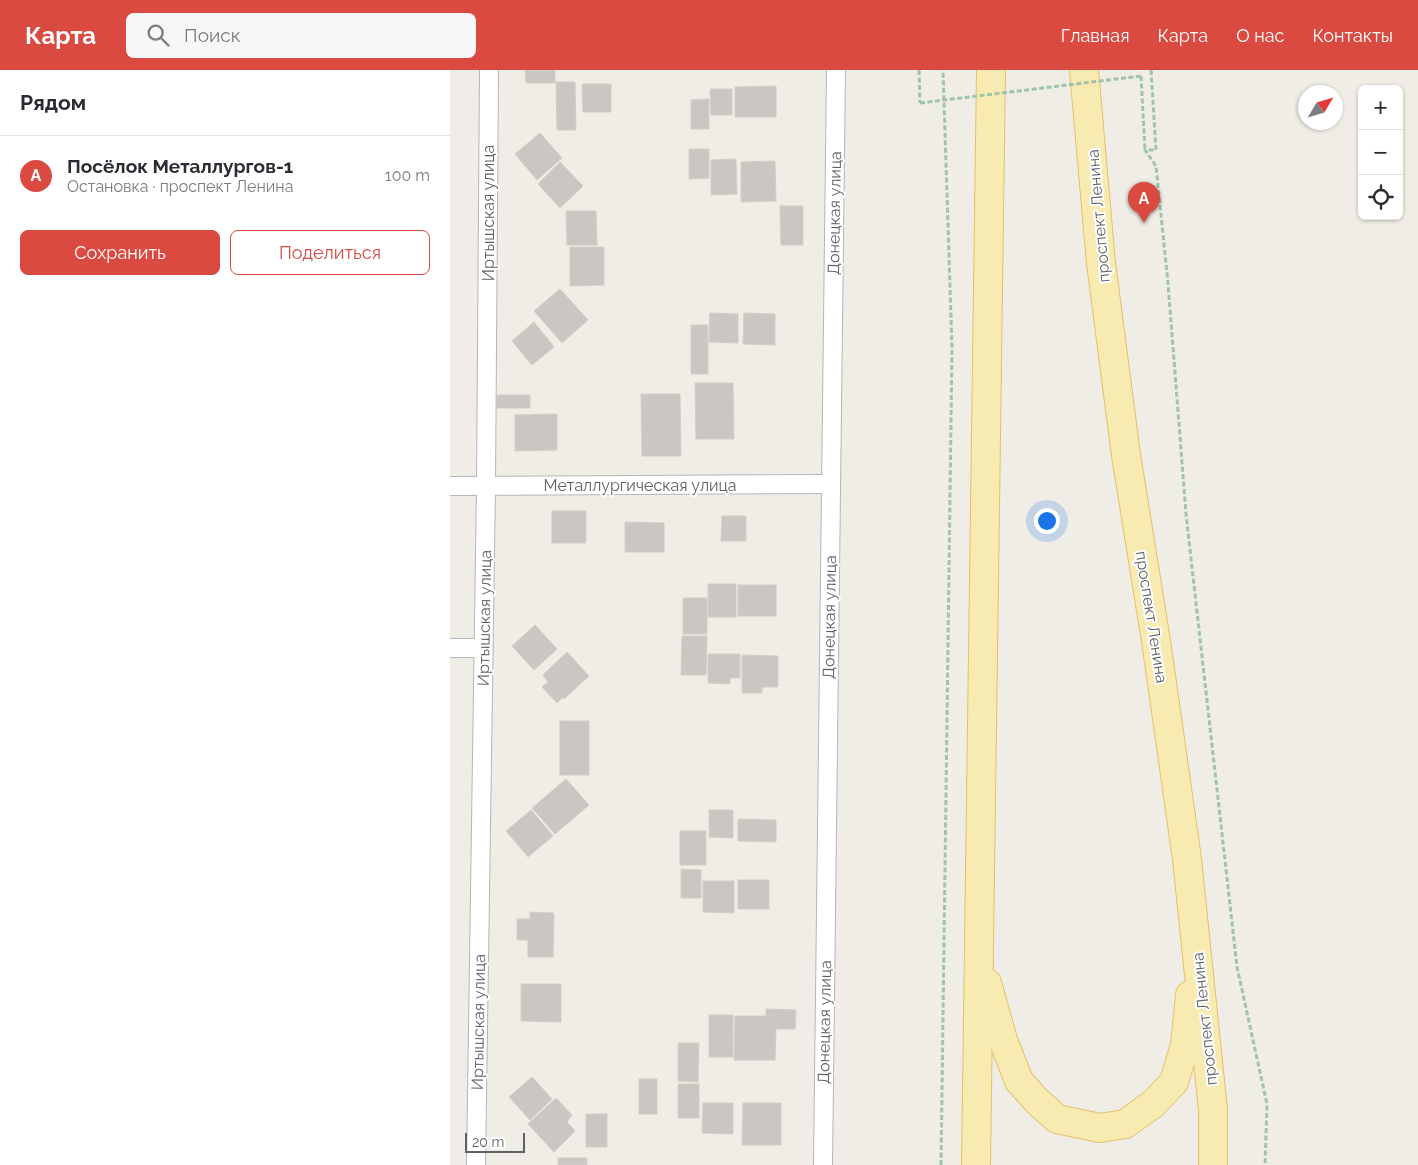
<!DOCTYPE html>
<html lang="ru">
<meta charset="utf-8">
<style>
body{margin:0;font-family:Raleway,sans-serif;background:#f7f7f7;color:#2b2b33}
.controls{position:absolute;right:15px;top:15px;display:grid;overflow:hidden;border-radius:8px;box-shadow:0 1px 4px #0004}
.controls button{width:45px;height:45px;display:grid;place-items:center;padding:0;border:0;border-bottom:1px solid #e1e1e2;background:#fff;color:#2b2b33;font:25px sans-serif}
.compass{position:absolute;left:848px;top:15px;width:45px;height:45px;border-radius:50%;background:#fff;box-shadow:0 1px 4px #0004;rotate:52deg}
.scale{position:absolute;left:15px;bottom:12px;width:60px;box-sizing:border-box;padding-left:5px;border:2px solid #5e6165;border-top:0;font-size:14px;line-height:18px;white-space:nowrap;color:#5e6165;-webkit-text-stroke:4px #fff;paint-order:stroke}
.you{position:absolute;left:596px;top:450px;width:18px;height:18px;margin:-12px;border:4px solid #fff;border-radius:50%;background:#1a73e8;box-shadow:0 0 0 8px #1a73e833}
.badge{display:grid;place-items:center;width:32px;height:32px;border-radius:50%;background:#da4a41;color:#fff;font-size:16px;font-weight:700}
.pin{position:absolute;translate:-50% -41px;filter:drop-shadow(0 1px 2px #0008)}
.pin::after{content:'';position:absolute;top:26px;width:18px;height:15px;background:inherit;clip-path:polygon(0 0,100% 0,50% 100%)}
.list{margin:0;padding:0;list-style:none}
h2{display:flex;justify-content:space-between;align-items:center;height:65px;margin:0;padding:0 20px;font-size:21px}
h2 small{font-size:16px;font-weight:400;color:#7c7c81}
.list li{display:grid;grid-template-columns:32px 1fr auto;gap:15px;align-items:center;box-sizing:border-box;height:80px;padding:0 20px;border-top:1px solid #e1e1e2}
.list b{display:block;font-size:19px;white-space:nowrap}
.list p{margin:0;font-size:16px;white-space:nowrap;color:#7c7c81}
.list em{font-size:16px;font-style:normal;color:#7c7c81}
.actions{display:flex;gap:10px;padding:15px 20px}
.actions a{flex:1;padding:11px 0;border:1px solid #da4a41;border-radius:8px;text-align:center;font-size:18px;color:#da4a41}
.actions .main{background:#da4a41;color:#fff}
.icon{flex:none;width:28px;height:28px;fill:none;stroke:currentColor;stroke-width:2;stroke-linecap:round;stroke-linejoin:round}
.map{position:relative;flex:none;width:968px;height:1095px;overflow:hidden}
header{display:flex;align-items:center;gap:30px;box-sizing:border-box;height:70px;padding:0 25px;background:#da4a41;color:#fff}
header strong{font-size:24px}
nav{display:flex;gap:28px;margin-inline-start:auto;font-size:18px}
.search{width:350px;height:45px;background:#f7f7f7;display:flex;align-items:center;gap:12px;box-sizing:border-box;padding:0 18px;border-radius:8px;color:#7c7c81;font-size:19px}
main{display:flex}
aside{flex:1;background:#fff}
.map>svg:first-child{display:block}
.building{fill:#cac7c3;stroke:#d3cec5}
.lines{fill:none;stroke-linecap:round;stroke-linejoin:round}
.street-casing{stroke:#b3b6ba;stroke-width:20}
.primary-casing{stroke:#e5c069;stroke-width:30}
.path{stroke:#9fc4a9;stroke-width:3;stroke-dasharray:5 2.5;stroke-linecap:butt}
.street{stroke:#fff;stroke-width:18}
.primary{stroke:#f8ebb2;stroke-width:28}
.path-bridge{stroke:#9fc4a9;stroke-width:3;stroke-dasharray:5 2.5;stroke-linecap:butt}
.labels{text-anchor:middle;stroke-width:4;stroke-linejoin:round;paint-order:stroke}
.street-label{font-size:16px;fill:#5e6165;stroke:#fff}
</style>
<header>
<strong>Карта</strong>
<div class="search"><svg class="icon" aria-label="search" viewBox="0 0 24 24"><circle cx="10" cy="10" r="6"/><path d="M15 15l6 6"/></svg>Поиск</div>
<nav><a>Главная</a><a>Карта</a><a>О нас</a><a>Контакты</a></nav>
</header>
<main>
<aside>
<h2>Рядом<small></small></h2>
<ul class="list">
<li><span class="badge">A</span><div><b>Посёлок Металлургов-1</b><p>Остановка · проспект Ленина</p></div><em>100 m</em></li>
</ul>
<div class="actions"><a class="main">Сохранить</a><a>Поделиться</a></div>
</aside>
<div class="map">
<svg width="968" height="1095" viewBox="0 0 968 1095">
<rect width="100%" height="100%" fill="#efede6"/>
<g class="building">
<path d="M 75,0 L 105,0 L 105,13 L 76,13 Z"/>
<path d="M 106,12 L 125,12 L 126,60 L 107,60 Z"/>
<path d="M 132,14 L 161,14 L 161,42 L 133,42 Z"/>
<path d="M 326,16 L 326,47 L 285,47 L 285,17 Z"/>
<path d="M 260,19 L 282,19 L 282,45 L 261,45 Z"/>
<path d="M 259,29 L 259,59 L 241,59 L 241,30 Z"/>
<path d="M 90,63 L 112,88 L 87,110 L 65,84 Z"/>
<path d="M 239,79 L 259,79 L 259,108 L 239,109 Z"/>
<path d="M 286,89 L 287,124 L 261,125 L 261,90 Z"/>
<path d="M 325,91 L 326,131 L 291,132 L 291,92 Z"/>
<path d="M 110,92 L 133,116 L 110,138 L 88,114 Z"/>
<path d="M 330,136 L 353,136 L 353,175 L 331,175 Z"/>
<path d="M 116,141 L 146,141 L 147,175 L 117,175 Z"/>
<path d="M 120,177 L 154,177 L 154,215 L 120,216 Z"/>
<path d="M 110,219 L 138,250 L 112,273 L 84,241 Z"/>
<path d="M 260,243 L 288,244 L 288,273 L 259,272 Z"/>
<path d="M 294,243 L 325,244 L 325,275 L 293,274 Z"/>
<path d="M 84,252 L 104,277 L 82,295 L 62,271 Z"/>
<rect x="241" y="255" width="17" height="49"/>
<path d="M 245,313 L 283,313 L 284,369 L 246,369 Z"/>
<path d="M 191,324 L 230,324 L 231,386 L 192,386 Z"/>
<rect x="47" y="325" width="33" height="13"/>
<path d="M 107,344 L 107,380 L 65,381 L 65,345 Z"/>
<rect x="102" y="441" width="34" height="32"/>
<path d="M 272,446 L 296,446 L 296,471 L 271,471 Z"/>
<path d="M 175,452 L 214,453 L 214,482 L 175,482 Z"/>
<rect x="258" y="514" width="28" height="33"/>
<rect x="288" y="515" width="38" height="31"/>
<rect x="233" y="528" width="24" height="36"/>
<path d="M 85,555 L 107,579 L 84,600 L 62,576 Z"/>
<path d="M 232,566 L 257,566 L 256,605 L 231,605 Z"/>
<path d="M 117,582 L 139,606 L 114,629 L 113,627 L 107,633 L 92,617 L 98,612 L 93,605 Z"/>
<path d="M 258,584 L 290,584 L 290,608 L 280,608 L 280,614 L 258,613 Z"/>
<path d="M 292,585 L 328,586 L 328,617 L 312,617 L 312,623 L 292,623 Z"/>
<rect x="110" y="651" width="29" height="54"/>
<path d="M 116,709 L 139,735 L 105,764 L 82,738 Z"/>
<path d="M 81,740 L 103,766 L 78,787 L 56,761 Z"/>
<path d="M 259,740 L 283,740 L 283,768 L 259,767 Z"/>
<path d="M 288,749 L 326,750 L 326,772 L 288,771 Z"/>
<rect x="230" y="761" width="26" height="34"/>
<path d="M 231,799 L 251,800 L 251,828 L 231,828 Z"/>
<rect x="288" y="810" width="31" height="29"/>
<path d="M 253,811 L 284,811 L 284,843 L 253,842 Z"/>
<path d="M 80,842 L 104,843 L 103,887 L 78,887 L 78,870 L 67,870 L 67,849 L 80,849 Z"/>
<path d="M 71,914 L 111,914 L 111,952 L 71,951 Z"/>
<path d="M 316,939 L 346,940 L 345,959 L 326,959 L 325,990 L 284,990 L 285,946 L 316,946 Z"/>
<rect x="259" y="945" width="24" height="42"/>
<path d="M 228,973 L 249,973 L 248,1012 L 228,1011 Z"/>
<path d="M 82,1007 L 102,1029 L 80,1050 L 59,1027 Z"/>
<rect x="189" y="1009" width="18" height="35"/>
<rect x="228" y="1014" width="21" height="34"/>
<path d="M 106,1028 L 122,1045 L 117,1052 L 125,1061 L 104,1082 L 78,1054 Z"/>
<path d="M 253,1033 L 283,1033 L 283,1064 L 252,1063 Z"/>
<path d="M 293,1033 L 331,1033 L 331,1075 L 292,1075 Z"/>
<rect x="136" y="1044" width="21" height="33"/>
<rect x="108" y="1088" width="29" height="7"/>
</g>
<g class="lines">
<defs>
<g id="street">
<path d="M 0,416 L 381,414"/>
<path d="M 0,578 L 33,578"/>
<path d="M 26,1095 L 36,416 L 39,0"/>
<path d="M 373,1095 L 386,0"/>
</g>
<g id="primary">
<path d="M 634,0 L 651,193 L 676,385 L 706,571 L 737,789 L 763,1040 L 763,1095"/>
<path d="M 537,913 L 553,970 L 569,1011 L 587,1031 L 607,1049 L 650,1058 L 675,1054 L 703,1034 L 724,1012 L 735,975 L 740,925"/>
<path d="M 526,1095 L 541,0"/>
</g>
</defs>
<use href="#street" class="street-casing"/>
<use href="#primary" class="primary-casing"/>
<g class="path">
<path d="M 469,0 L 470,33"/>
<path d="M 701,0 L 706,80 L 695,80 L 706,96 L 718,213 L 736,444 L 787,897 L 817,1034 L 815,1095"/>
<path d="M 691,6 L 695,80"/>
<path d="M 491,1095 L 502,278 L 493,0"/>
</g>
<use href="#street" class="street"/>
<use href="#primary" class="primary"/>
<path class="path-bridge" d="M 470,33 L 691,6"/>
</g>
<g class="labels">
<g class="street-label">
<text transform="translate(38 143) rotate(-90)" y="6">Иртышская улица</text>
<text transform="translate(384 143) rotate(-89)" y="6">Донецкая улица</text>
<text transform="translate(648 146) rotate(-95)" y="6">проспект Ленина</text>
<text x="190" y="421">Металлургическая улица</text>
<text transform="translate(379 547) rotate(-89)" y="6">Донецкая улица</text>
<text transform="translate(702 547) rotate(81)" y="6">проспект Ленина</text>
<text transform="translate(34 548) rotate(-89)" y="6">Иртышская улица</text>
<text transform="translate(754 949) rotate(-96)" y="6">проспект Ленина</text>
<text transform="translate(28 952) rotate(-89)" y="6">Иртышская улица</text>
<text transform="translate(374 952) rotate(-89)" y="6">Донецкая улица</text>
</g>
</g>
</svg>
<div class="controls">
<button>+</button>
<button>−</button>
<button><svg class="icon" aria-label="locate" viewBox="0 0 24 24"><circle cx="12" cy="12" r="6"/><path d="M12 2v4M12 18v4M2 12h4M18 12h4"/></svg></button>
</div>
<svg class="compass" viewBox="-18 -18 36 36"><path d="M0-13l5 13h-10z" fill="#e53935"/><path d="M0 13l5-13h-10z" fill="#7c7c81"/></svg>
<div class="scale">20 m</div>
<div class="you"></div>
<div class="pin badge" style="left:694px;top:153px">A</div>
</div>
</main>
